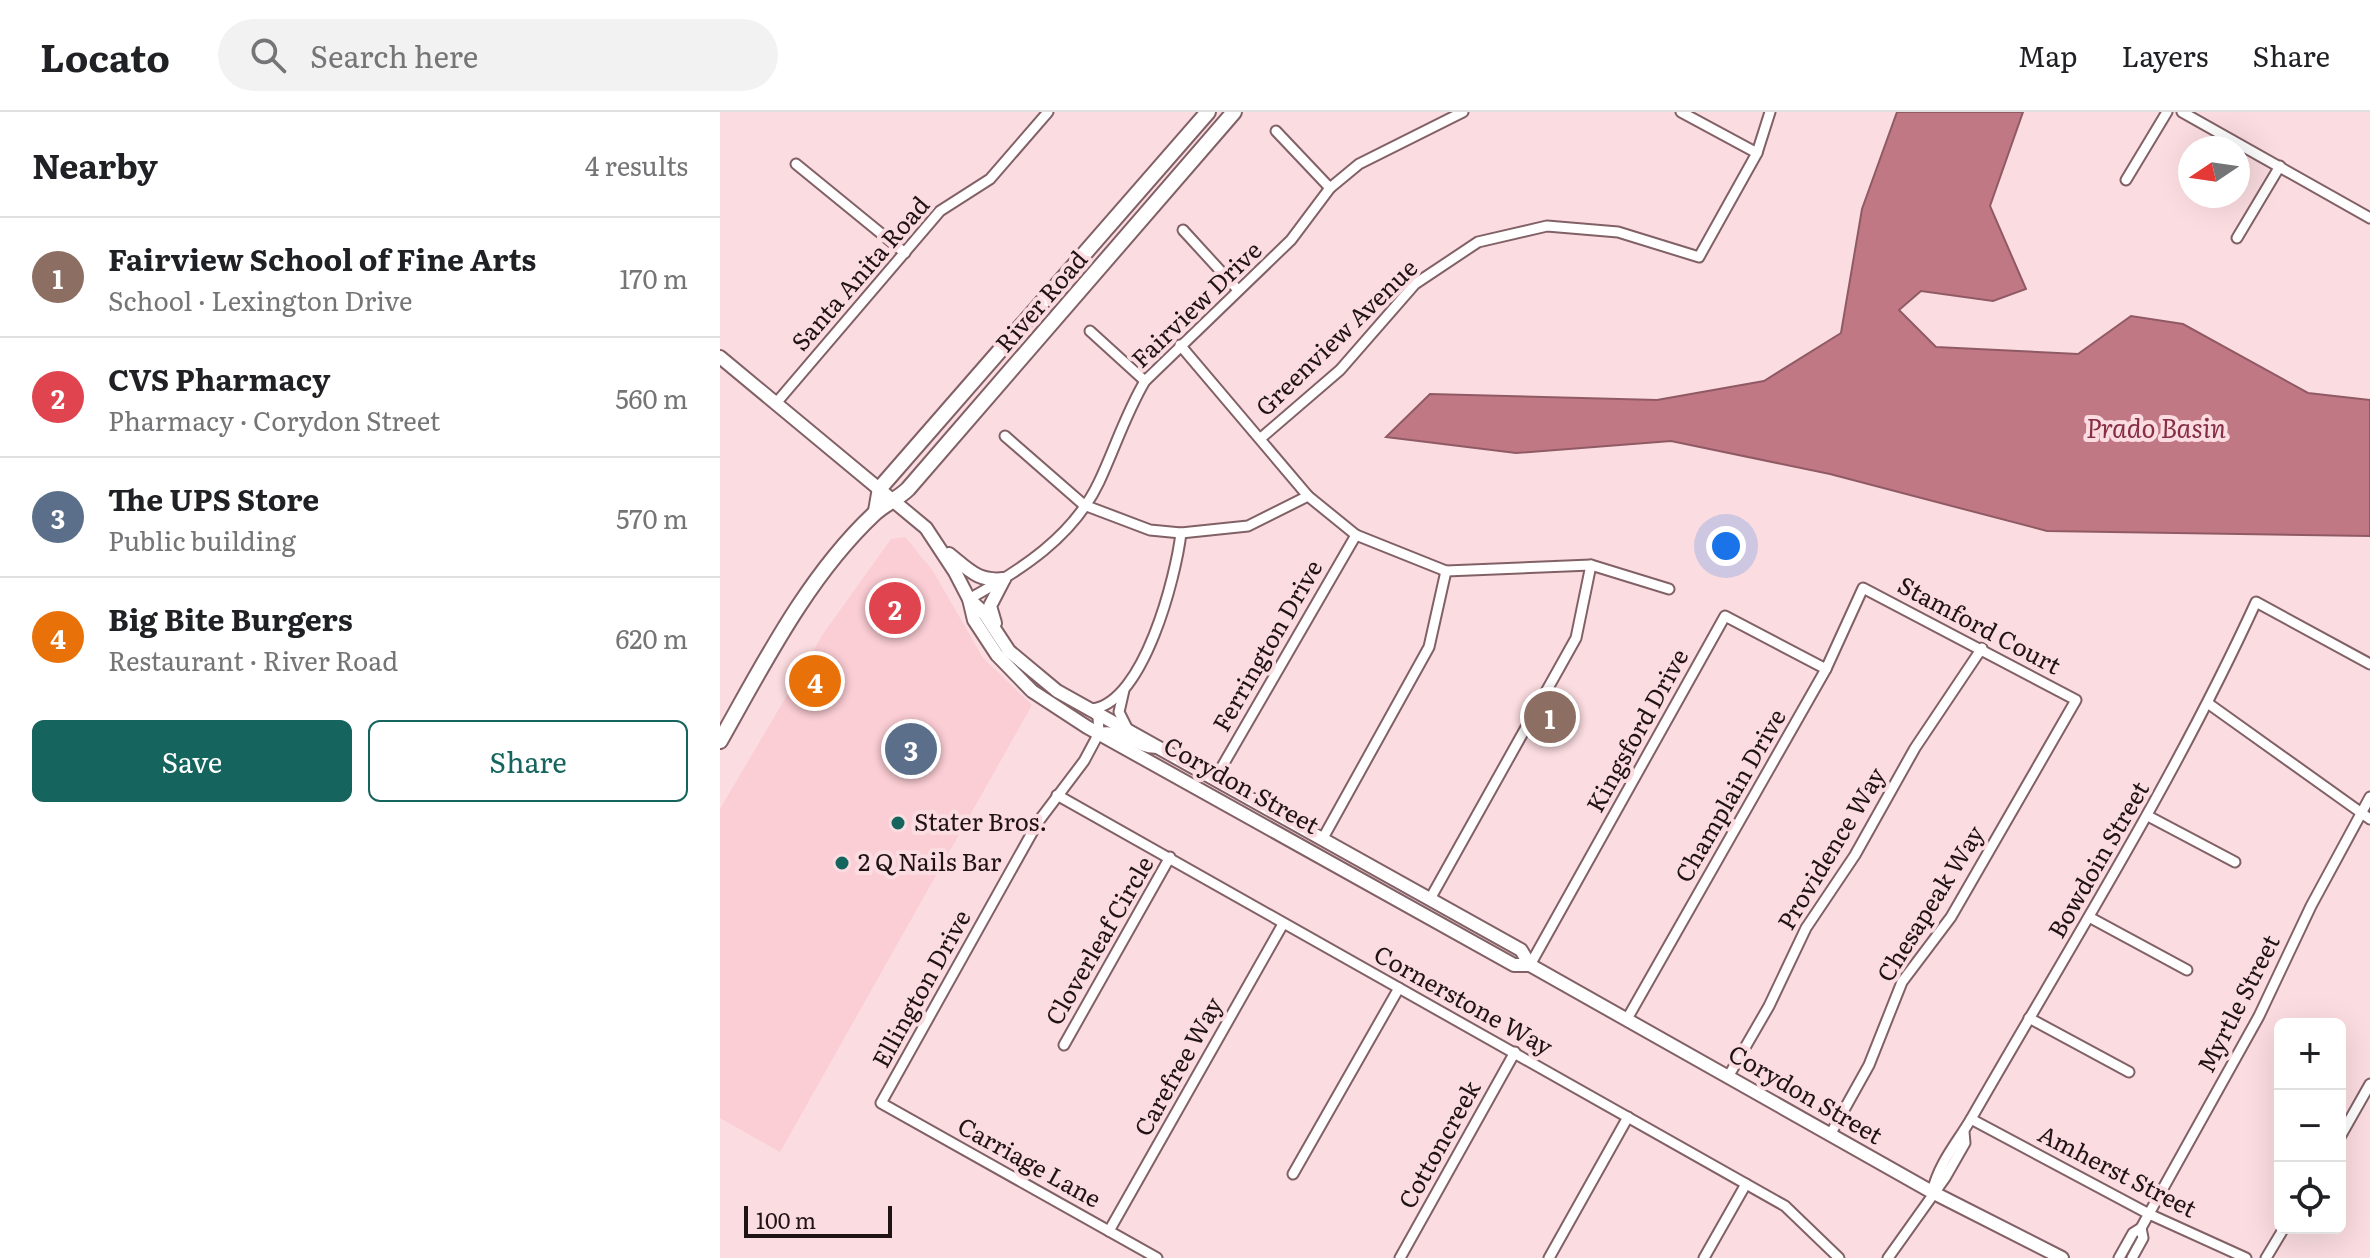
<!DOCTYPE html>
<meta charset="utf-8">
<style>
body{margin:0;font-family:Literata,serif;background:#f2f2f2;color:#202124}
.controls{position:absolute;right:24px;bottom:24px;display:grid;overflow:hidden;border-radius:12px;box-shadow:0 8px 32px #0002}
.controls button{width:72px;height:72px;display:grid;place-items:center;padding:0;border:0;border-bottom:2px solid #e0e0e0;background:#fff;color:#202124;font:40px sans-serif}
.compass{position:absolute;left:1458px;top:24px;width:72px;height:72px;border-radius:50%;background:#fff;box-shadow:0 8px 32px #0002;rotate:257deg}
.scale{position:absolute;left:24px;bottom:20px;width:148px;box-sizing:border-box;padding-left:8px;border:4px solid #201316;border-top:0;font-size:22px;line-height:28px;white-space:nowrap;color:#201316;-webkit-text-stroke:6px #fbdce0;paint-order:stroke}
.you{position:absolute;left:1006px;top:434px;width:28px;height:28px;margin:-20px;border:6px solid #fff;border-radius:50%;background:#1a73e8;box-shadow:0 0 0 12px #1a73e833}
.badge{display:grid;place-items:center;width:52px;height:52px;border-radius:50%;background:#16645e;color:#fff;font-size:26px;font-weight:700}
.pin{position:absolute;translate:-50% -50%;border:4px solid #fff;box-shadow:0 2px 8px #0006}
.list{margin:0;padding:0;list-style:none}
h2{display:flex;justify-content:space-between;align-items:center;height:104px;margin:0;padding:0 32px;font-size:34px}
h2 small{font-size:26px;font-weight:400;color:#757577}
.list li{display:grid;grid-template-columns:52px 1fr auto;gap:24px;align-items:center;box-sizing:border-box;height:120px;padding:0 32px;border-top:2px solid #e0e0e0}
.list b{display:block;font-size:30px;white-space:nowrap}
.list p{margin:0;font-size:26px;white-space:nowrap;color:#757577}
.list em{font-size:26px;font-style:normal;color:#757577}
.actions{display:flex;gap:16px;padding:24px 32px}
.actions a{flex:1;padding:18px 0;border:2px solid #16645e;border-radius:12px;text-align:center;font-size:28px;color:#16645e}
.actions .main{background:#16645e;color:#fff}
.icon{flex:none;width:44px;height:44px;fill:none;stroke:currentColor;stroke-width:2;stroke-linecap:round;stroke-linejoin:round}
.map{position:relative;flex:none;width:1650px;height:1146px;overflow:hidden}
header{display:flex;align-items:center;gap:48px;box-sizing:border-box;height:112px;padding:0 40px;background:#fff;border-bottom:2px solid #e0e0e0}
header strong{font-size:38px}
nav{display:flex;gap:44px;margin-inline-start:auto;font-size:28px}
.search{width:560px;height:72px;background:#f2f2f2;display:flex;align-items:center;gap:20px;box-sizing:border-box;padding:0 28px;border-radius:44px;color:#757577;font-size:30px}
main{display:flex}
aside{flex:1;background:#fff}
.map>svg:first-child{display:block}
.built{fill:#fbcdd4}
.water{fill:#c07885;stroke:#905a64;stroke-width:2}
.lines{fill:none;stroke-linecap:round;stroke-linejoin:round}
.minor-casing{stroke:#816166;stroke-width:13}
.secondary-casing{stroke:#816166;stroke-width:16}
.primary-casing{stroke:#816166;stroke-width:18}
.minor{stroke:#fff;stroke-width:9}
.secondary{stroke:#fff;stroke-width:12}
.primary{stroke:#fff;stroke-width:14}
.poi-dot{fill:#16645e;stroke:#fbdce0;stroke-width:3}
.labels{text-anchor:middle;stroke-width:8;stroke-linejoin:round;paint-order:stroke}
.street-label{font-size:24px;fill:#201316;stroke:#fbdce0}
.poi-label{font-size:24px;fill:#201316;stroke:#fbdce0;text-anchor:start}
.water-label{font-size:26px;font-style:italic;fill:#852e44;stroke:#fbdce0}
</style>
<header>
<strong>Locato</strong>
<div class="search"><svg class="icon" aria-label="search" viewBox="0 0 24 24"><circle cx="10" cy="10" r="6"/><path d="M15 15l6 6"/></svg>Search here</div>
<nav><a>Map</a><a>Layers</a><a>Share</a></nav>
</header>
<main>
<aside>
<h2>Nearby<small>4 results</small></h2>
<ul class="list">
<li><span class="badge" style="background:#8d6e63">1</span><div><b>Fairview School of Fine Arts</b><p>School · Lexington Drive</p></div><em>170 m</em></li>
<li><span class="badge" style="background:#e0444e">2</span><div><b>CVS Pharmacy</b><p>Pharmacy · Corydon Street</p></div><em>560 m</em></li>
<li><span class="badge" style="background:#5c6f8a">3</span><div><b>The UPS Store</b><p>Public building</p></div><em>570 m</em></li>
<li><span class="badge" style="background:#e8710a">4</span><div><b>Big Bite Burgers</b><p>Restaurant · River Road</p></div><em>620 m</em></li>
</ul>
<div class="actions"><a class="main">Save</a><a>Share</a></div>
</aside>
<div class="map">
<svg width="1650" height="1146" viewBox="0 0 1650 1146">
<rect width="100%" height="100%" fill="#fbdce0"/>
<path class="built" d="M 185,425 L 213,459 L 263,546 L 312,593 L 60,1040 L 0,1006 L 0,697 L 103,522 L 171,427 Z"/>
<path class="water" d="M 1177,0 L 1303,0 L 1270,94 L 1306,177 L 1273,189 L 1201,179 L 1179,198 L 1216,235 L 1358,242 L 1411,204 L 1463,212 L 1588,281 L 1650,288 L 1650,424 L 1327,419 L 1110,362 L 951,329 L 796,341 L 666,325 L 710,282 L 937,288 L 1044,269 L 1121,221 L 1142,97 Z"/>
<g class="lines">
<defs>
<g id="minor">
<path d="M 961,0 L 1037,41"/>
<path d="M 1462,0 L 1650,106"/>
<path d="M 556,19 L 610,76"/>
<path d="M 76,52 L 185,141"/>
<path d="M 1406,68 L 1447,0"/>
<path d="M 463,118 L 518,178"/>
<path d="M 1517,126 L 1560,54"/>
<path d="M 370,219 L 425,269"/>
<path d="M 460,233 L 588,384 L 636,423 L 726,459 L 871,453 L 949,477"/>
<path d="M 57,290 L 220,99 L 270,67 L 328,0"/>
<path d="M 285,324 L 364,393 L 430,418 L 461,421 L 528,414 L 588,384"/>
<path d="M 541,326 L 620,258 L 695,172 L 758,130 L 827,114 L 898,120 L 979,145 L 1037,41 L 1050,0"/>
<path d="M 249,487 C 301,458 353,425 379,370 C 395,336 406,301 425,269 L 571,128 L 610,76 L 639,52 L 743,0"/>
<path d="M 404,578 L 399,600 L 407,616"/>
<path d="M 1489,592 L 1650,707"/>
<path d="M 379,621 C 402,614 416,639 438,636"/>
<path d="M 496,665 L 636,423"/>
<path d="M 337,683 L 1065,1094 L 1119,1146"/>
<path d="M 1428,704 L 1515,750"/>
<path d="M 603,726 L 709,535 L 726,459"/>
<path d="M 710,787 L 856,526 L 871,453"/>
<path d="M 1369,805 L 1467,858"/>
<path d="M 810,853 L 1005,504 L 1106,557"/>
<path d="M 1309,906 L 1409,960"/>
<path d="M 907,907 L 1106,557 L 1143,476 L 1356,588 L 1231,805 L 1182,870 L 1149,953 L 1110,1023"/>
<path d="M 344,933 L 450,745"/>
<path d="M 1008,965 L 1049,894 L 1086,816 L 1135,743 L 1195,636 L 1262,536"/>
<path d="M 1251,1007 L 1429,1102 L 1526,1146"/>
<path d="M 1620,1025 L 1650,972"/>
<path d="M 573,1062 L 679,876"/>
<path d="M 1212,1080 C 1219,1051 1236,1032 1251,1007 C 1349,836 1454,669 1536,490 L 1650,552"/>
<path d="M 389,1119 L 563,812"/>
<path d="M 437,1146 L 161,991 L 318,710 L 364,649 L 379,621 L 378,605 L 372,597 C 424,591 456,464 461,421"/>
<path d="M 680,1146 L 795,940"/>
<path d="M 829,1146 L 908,1005"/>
<path d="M 984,1146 L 1026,1072"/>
<path d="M 1168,1146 L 1225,1066 L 1245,1031 L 1244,1020"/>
<path d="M 1399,1146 L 1413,1121 L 1421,1116 L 1539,904 L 1591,794 L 1650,685"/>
<path d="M 1412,1146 L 1423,1126 L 1421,1116"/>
<path d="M 1546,1146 L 1564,1116"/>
</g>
<g id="secondary">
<path d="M 0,245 L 206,416 L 235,460 L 249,487 L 254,508 L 277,543 L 312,579 L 367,615 L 794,853 L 810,853"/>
<path d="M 229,442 C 249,458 258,470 284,467"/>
<path d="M 249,487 L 264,501 L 289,539 L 337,579 L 801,838 L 810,853 L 1212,1080 L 1342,1146"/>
<path d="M 275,511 L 270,494 L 284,467"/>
</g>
<g id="primary">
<path d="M 156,399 L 160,376 L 488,0"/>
<path d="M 0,629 C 44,551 88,464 154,402 C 164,392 178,387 188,377 L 514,0"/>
</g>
</defs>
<use href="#minor" class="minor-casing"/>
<use href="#secondary" class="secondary-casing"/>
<use href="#primary" class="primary-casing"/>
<use href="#minor" class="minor"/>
<use href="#secondary" class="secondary"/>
<use href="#primary" class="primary"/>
</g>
<g class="poi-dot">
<circle cx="178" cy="711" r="8"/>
<circle cx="122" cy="751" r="8"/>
</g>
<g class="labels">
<g class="street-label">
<text transform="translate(141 162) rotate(-49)" y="8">Santa Anita Road</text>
<text transform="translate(322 190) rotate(-49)" y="8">River Road</text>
<text transform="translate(477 193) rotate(-44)" y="8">Fairview Drive</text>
<text transform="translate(617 226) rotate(-44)" y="8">Greenview Avenue</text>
<text transform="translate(1259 514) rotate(28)" y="8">Stamford Court</text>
<text transform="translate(548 534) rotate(-60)" y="8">Ferrington Drive</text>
<text transform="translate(918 619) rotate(-61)" y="8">Kingsford Drive</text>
<text transform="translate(521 674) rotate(29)" y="8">Corydon Street</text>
<text transform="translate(1011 684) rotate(-60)" y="8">Champlain Drive</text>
<text transform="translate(1112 737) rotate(-59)" y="8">Providence Way</text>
<text transform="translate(1379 748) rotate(-60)" y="8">Bowdoin Street</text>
<text transform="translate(1211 792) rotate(-58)" y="8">Chesapeak Way</text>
<text transform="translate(380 829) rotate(-60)" y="8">Cloverleaf Circle</text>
<text transform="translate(202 877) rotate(-61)" y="8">Ellington Drive</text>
<text transform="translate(743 889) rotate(29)" y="8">Cornerstone Way</text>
<text transform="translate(1519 892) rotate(-63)" y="8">Myrtle Street</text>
<text transform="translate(459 955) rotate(-61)" y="8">Carefree Way</text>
<text transform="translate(1085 983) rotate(30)" y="8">Corydon Street</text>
<text transform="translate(720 1033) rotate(-61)" y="8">Cottoncreek</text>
<text transform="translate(309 1051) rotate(29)" y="8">Carriage Lane</text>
<text transform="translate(1397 1060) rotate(27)" y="8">Amherst Street</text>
</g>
<g class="poi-label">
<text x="194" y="719">Stater Bros.</text>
<text x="138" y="759">2 Q Nails Bar</text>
</g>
<g class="water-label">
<text x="1436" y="326">Prado Basin</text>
</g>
</g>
</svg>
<div class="controls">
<button>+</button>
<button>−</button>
<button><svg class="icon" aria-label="locate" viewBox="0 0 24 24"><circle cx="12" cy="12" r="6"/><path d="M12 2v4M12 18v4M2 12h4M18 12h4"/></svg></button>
</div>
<svg class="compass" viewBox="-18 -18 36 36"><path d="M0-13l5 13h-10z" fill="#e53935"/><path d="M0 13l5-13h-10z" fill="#757577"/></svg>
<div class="scale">100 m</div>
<div class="you"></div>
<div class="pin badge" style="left:830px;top:605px;background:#8d6e63">1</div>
<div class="pin badge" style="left:175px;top:496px;background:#e0444e">2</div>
<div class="pin badge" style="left:191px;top:637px;background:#5c6f8a">3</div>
<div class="pin badge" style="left:95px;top:569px;background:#e8710a">4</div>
</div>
</main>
